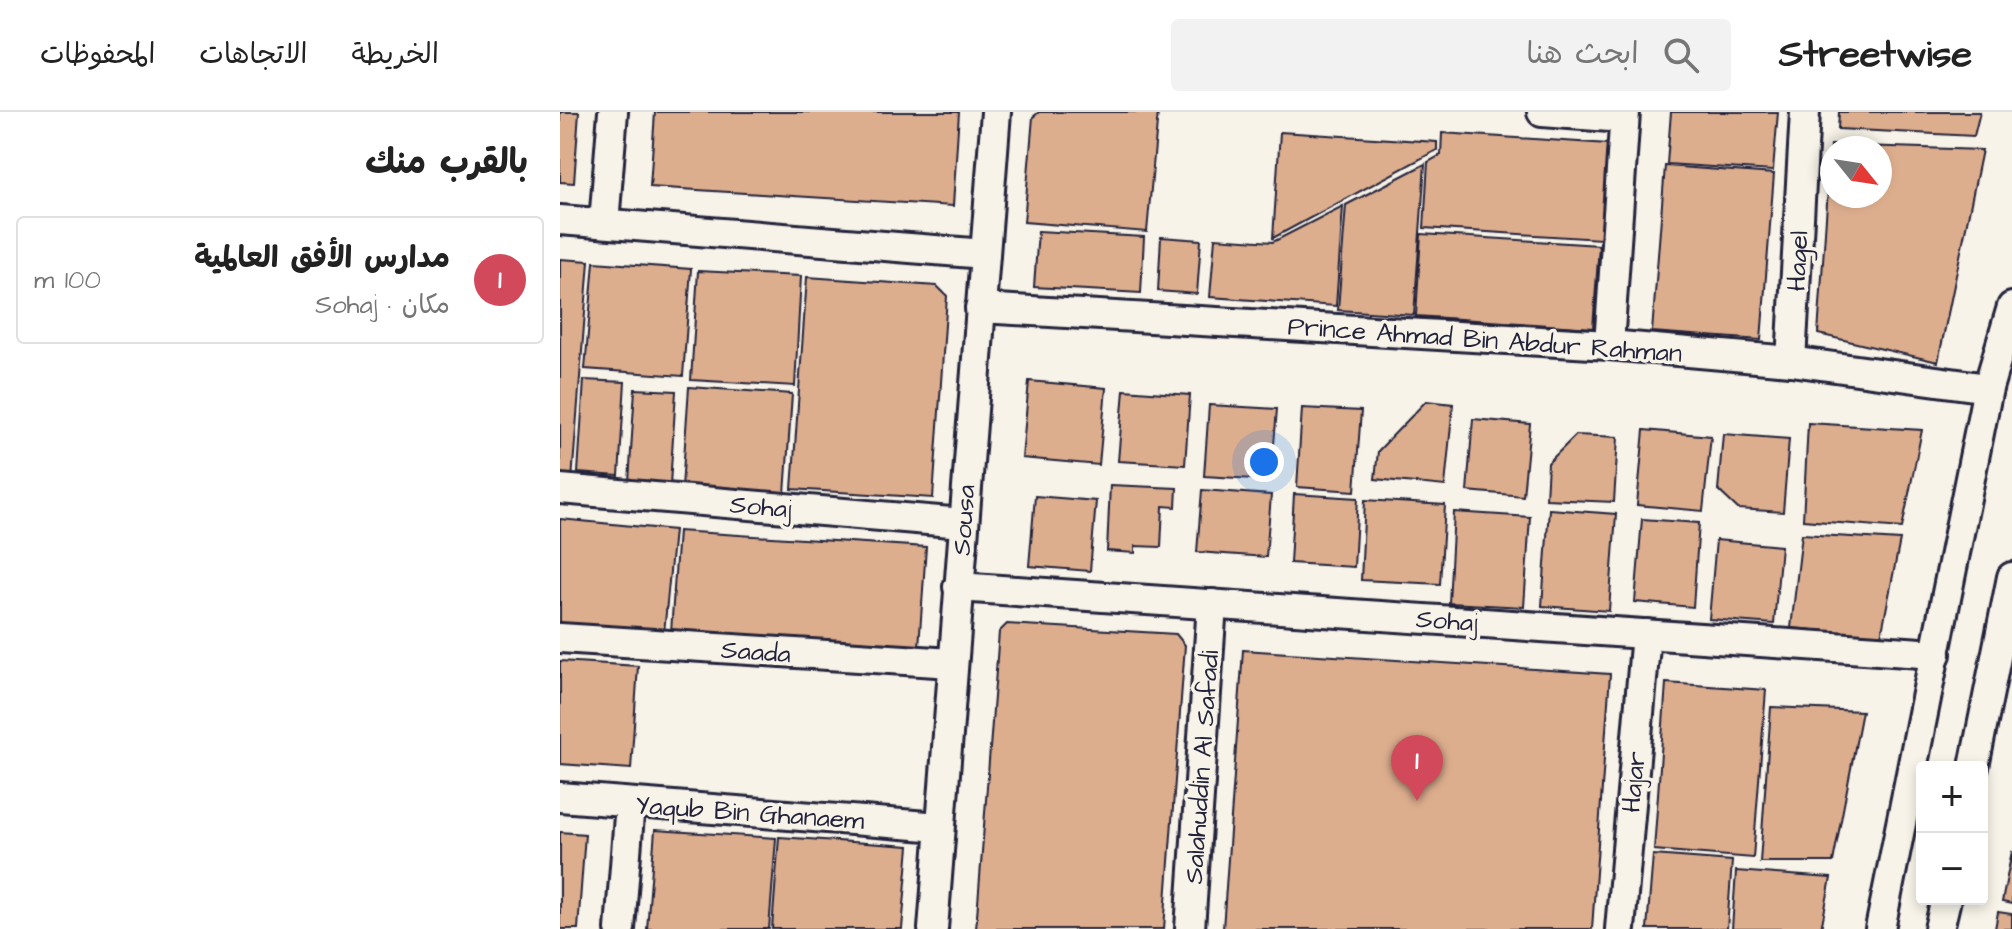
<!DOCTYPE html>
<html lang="ar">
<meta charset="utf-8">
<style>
body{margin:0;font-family:"Architects Daughter","Playpen Sans Arabic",sans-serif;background:#f2f2f2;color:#222;direction:rtl}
.controls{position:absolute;right:24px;bottom:24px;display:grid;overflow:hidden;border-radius:8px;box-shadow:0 4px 12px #0003}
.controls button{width:72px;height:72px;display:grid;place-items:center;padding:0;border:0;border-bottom:2px solid #e0e0e0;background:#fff;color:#222;font:40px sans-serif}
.compass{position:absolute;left:1260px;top:24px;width:72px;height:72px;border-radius:50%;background:#fff;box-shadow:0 4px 12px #0003;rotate:120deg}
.you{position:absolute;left:704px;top:350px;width:28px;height:28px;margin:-20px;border:6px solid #fff;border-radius:50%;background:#1a73e8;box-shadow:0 0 0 12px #1a73e833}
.badge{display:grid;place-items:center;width:52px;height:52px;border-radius:50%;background:#d1495b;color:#fff;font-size:26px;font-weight:700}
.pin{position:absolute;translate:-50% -66px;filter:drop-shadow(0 2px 4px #0008)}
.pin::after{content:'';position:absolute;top:42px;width:28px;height:24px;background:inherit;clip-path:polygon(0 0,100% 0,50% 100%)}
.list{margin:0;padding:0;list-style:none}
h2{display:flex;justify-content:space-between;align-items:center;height:104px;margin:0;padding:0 32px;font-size:34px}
h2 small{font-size:26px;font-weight:400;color:#767676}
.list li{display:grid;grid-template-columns:52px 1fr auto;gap:24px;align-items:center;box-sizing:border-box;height:128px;margin:0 16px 16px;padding:0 16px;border:2px solid #e0e0e0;border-radius:8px}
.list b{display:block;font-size:30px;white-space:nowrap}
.list p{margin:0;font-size:26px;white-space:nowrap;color:#767676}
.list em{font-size:26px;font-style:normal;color:#767676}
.icon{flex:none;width:44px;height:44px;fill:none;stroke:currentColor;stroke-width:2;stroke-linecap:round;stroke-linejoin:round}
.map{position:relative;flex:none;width:1452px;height:817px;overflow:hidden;direction:ltr}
header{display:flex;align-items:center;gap:48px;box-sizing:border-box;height:112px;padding:0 40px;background:#fff;border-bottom:2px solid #e0e0e0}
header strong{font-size:38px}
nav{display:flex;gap:44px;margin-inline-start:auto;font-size:28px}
.search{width:560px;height:72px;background:#f2f2f2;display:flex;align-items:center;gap:20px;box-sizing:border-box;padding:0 28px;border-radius:8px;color:#767676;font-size:30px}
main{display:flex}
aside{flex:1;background:#fff}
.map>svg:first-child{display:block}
.building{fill:#ddae8e;stroke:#22223b;stroke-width:2;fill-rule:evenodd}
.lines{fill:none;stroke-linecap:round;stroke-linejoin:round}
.minor-casing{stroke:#22223b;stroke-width:34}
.minor{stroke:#f7f3e8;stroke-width:28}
.labels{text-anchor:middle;stroke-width:7;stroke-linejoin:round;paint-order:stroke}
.street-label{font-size:26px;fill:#22223b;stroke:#f7f3e8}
</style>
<header>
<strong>Streetwise</strong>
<div class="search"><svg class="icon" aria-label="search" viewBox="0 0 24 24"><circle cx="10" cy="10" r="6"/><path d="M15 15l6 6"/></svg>ابحث هنا</div>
<nav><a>الخريطة</a><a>الاتجاهات</a><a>المحفوظات</a></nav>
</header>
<main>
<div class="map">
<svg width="1452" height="817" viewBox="0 0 1452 817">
<rect width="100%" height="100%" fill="#f7f3e8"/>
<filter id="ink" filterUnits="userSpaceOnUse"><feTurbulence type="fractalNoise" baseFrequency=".0125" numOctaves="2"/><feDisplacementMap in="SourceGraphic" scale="16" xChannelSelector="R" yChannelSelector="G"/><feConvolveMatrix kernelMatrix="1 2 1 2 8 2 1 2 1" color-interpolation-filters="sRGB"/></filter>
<g filter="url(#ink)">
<g class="building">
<path d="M 0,0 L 19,0 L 14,71 L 0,70 Z"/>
<path d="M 95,0 L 399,0 L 393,94 L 90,75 Z"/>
<path d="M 479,0 L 598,0 L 587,120 L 464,110 L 473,5 Z"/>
<path d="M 1111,0 L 1218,0 L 1213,59 L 1107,52 Z"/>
<path d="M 1279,0 L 1420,0 L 1414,24 L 1278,17 Z"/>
<path d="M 720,20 L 877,30 L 877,38 L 713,126 Z"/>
<path d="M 882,21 L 1048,32 L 1041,127 L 864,116 L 868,50 L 881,43 Z"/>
<path d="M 1271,33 L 1422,38 L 1378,250 L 1258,222 ZM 1272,36 L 1320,36 L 1320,84 L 1272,84 Z"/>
<path d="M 865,52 L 854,203 L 778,198 L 786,93 Z"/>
<path d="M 1105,54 L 1214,62 L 1201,228 L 1092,220 Z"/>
<path d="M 783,94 L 776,194 L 650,185 L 655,126 L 713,130 Z"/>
<path d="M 478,119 L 584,125 L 581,181 L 474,175 Z"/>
<path d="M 861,122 L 1039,133 L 1033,216 L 856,204 Z"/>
<path d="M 601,125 L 641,128 L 637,182 L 598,179 Z"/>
<path d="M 0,147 L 29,149 L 12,368 L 0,367 Z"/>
<path d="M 34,150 L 131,157 L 123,264 L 25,257 Z"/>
<path d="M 138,159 L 241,164 L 235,274 L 131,268 Z"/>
<path d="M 247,165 L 377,174 L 387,184 L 373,386 L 232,377 Z"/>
<path d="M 24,268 L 65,270 L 59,364 L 18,361 Z"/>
<path d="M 469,269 L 546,276 L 539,353 L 462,346 Z"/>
<path d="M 129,275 L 232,282 L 225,382 L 122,375 Z"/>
<path d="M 75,277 L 116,279 L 110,373 L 69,370 Z"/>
<path d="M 564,278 L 630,283 L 625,353 L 558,349 Z"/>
<path d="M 866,289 L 893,292 L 885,374 L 815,367 L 818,339 Z"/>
<path d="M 649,293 L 717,297 L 711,368 L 644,364 Z"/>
<path d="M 742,296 L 801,299 L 795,379 L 737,375 Z"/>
<path d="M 913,307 L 970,312 L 963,384 L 907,379 Z"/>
<path d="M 1248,311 L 1362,318 L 1342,416 L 1243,408 Z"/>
<path d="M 1084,318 L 1151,324 L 1143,399 L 1077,393 Z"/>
<path d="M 1163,322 L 1229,327 L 1223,400 L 1178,397 L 1158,378 Z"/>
<path d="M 1016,323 L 1058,325 L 1054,390 L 986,387 L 988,351 Z"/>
<path d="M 550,373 L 617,376 L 616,395 L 603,394 L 601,435 L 575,434 L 575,441 L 547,439 Z"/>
<path d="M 642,378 L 711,383 L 706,445 L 637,440 Z"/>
<path d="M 734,382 L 798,386 L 794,455 L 730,451 Z"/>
<path d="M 475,384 L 536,389 L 530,459 L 469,454 Z"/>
<path d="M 805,388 L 885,393 L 880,472 L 801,468 Z"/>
<path d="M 989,397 L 1056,402 L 1049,499 L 982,494 Z"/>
<path d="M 894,400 L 970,405 L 964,495 L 889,491 Z"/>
<path d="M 0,407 L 114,418 L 104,521 L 0,512 Z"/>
<path d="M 1082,407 L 1139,411 L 1133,495 L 1075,490 Z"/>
<path d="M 118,419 L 366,435 L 359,535 L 111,520 Z"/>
<path d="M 1242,422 L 1340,428 L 1321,524 L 1231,516 Z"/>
<path d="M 1156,428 L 1221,434 L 1214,512 L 1149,507 Z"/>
<path d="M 447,512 L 616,522 L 625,533 L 604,817 L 416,817 L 439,520 Z"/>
<path d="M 683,538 L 1050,562 L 1032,817 L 663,817 Z"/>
<path d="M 0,549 L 78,554 L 71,657 L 0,652 Z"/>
<path d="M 1106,571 L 1206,578 L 1193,746 L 1094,738 Z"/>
<path d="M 1211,595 L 1302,599 L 1273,750 L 1200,750 Z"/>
<path d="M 95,718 L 216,726 L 209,817 L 87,817 Z"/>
<path d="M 0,720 L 25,722 L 18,817 L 0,817 Z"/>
<path d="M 219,725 L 349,734 L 342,817 L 212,817 Z"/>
<path d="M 1452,739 L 1452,792 L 1442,790 Z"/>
<path d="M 1093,743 L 1172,749 L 1167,817 L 1087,817 Z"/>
<path d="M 1176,759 L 1271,766 L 1261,817 L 1172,817 Z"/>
<path d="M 1438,800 L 1452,802 L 1452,817 L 1435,817 Z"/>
</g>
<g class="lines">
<defs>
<g id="minor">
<path d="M 982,0 L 1064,6"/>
<path d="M 0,108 L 425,142"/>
<path d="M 44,111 L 53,0"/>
<path d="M 420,196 L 1049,233 L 1231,249 L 1428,276"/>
<path d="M 1049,233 L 1065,0"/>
<path d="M 1231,249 L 1245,0"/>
<path d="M 0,377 L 403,411"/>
<path d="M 398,475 L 1376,542"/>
<path d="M 0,526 L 392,551"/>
<path d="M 1414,655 L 1452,465"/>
<path d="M 0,685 L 380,715"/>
<path d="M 60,817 L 70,691"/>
<path d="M 373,817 L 436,0"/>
<path d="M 630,817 L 652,492"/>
<path d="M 1060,817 L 1086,522"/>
<path d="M 1320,817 L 1428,276 L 1452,195"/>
<path d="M 1379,817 L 1386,787"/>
</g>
</defs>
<use href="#minor" class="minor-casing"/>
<use href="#minor" class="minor"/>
</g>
</g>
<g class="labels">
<g class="street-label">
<text transform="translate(1237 149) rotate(-87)" y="9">Hagel</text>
<text transform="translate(925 227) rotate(4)" y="9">Prince Ahmad Bin Abdur Rahman</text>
<text transform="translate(201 394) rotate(5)" y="9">Sohaj</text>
<text transform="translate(403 408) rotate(-86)" y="9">Sousa</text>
<text transform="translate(887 508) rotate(4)" y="9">Sohaj</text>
<text transform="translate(196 539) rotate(4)" y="9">Saada</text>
<text transform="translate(641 655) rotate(-86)" y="9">Salahuddin Al Safadi</text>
<text transform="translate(1073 670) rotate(-85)" y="9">Hajar</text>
<text transform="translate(190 700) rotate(4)" y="9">Yaqub Bin Ghanaem</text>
</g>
</g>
</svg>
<div class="controls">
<button>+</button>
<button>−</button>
</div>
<svg class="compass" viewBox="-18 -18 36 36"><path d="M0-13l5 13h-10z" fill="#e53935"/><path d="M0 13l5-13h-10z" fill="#767676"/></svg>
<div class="you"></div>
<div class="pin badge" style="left:857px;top:689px">1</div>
</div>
<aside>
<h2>بالقرب منك<small></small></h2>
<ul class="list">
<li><span class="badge">1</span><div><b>مدارس الأفق العالمية</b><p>مكان · Sohaj</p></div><em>100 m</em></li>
</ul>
</aside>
</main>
